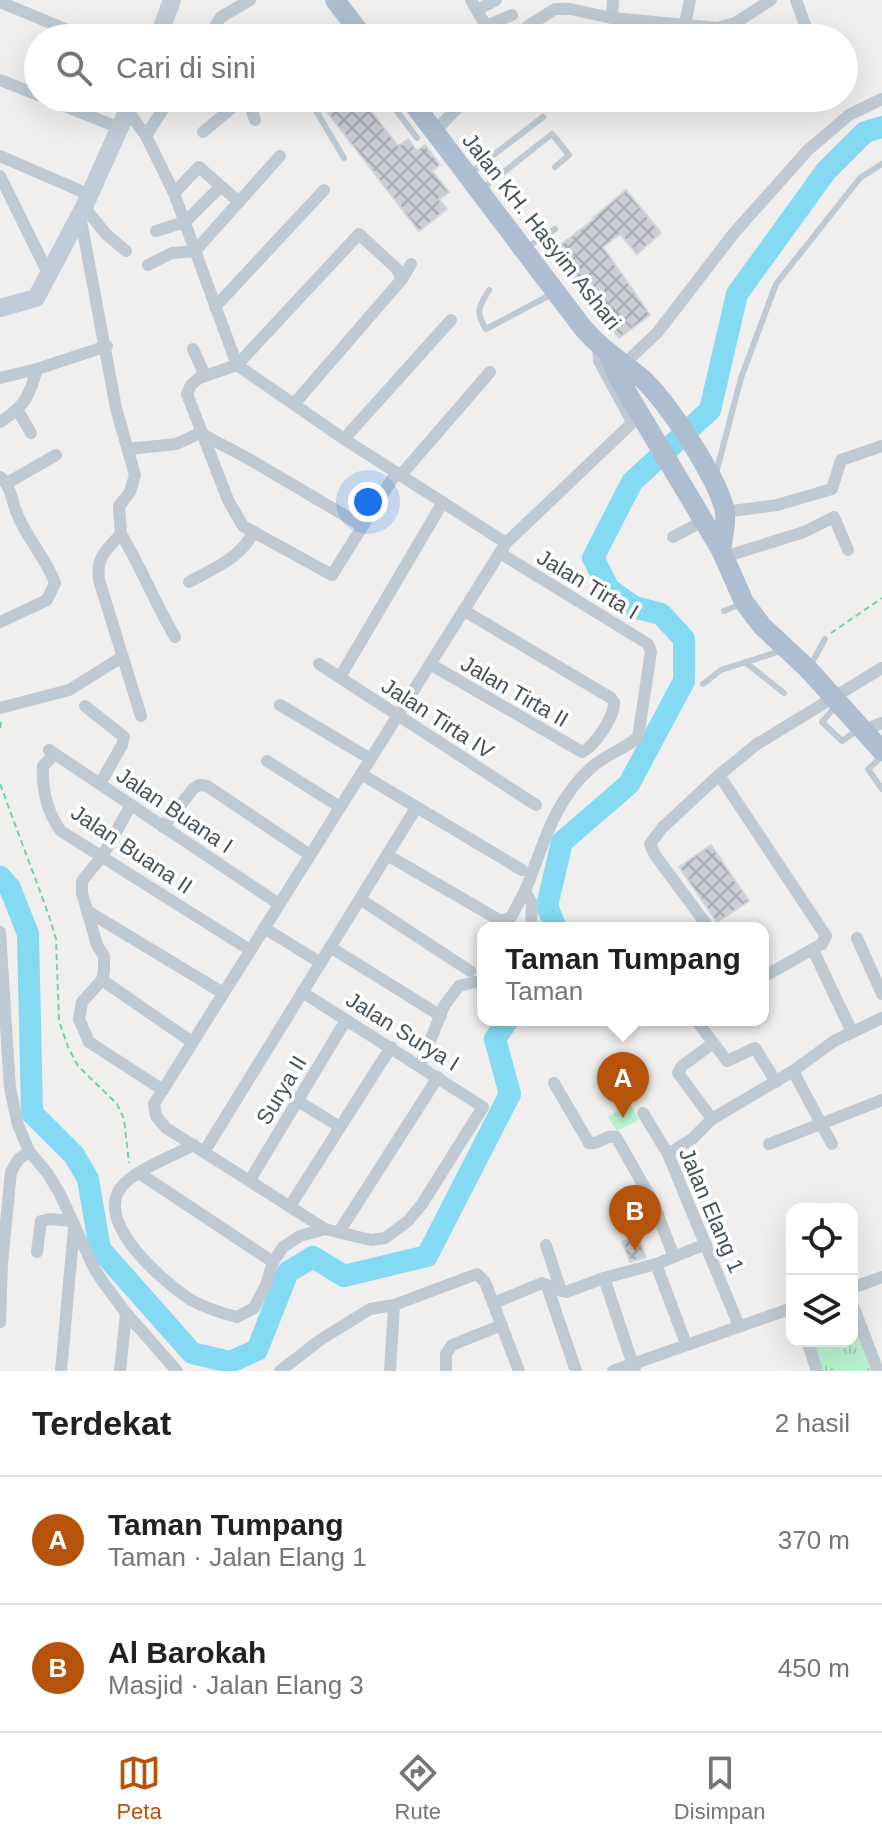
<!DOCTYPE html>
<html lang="id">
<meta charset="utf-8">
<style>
body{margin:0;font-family:Helvetica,sans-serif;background:#f2f2f2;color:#202124}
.controls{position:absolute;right:24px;bottom:24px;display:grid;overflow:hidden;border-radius:16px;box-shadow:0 8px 32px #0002}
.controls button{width:72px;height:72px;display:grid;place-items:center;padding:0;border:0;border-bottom:2px solid #e0e0e0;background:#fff;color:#202124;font:40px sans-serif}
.you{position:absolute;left:368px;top:502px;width:28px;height:28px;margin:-20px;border:6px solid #fff;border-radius:50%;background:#1a73e8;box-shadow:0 0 0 12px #1a73e833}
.badge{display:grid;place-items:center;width:52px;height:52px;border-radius:50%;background:#b45309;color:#fff;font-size:26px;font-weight:700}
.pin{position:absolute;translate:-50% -66px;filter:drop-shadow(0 2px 4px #0008)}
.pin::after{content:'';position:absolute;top:42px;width:28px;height:24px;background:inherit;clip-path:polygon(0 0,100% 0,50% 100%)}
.popup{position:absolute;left:477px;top:922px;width:292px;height:104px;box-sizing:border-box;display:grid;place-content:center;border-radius:16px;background:#fff;filter:drop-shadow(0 2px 6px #0005);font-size:26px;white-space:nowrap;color:#757577}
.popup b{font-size:30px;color:#202124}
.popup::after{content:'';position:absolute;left:50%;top:100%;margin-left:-16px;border:16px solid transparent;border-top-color:#fff}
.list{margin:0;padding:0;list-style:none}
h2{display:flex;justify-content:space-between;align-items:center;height:104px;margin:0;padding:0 32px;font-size:34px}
h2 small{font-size:26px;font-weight:400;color:#757577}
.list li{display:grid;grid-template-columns:52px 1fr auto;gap:24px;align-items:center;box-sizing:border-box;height:128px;padding:0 32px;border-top:2px solid #e0e0e0}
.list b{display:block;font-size:30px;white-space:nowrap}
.list p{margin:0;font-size:26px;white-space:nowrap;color:#757577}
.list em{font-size:26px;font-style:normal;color:#757577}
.icon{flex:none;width:44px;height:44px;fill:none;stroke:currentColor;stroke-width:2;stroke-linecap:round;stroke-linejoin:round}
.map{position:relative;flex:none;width:882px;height:1371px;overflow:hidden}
.search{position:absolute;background:#fff;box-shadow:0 8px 32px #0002;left:24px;right:24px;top:24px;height:88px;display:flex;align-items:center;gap:20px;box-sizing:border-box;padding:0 28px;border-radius:44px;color:#757577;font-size:30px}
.sheet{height:360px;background:#fff}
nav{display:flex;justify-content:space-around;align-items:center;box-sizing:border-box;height:112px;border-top:2px solid #e0e0e0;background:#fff;font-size:22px;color:#757577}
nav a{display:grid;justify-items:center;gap:4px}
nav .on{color:#b45309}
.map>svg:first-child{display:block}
.park{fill:url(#park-tufts)}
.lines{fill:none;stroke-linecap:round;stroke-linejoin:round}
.river{stroke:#83daf2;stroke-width:22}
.building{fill:url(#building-cross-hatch);stroke:#d2d4db;stroke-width:2}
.path{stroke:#6fd3a2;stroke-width:2;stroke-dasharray:6 4;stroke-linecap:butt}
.lane{stroke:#bec9d2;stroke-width:6}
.street{stroke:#bec9d2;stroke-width:12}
.secondary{stroke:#c0ccd9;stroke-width:18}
.primary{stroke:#acbed0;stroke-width:20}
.labels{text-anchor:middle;stroke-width:7;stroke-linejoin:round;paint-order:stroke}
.street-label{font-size:22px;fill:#45525d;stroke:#fff}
</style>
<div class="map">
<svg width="882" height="1371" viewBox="0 0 882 1371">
<defs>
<pattern id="park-tufts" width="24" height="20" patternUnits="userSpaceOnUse" patternTransform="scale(2)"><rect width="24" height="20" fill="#b9f2d0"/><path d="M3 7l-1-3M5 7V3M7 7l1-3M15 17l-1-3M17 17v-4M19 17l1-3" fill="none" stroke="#a0d1b5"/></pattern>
<pattern id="building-cross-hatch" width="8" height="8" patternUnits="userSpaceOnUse" patternTransform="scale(2)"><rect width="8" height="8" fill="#cacdd4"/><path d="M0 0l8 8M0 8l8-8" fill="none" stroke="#a6a9af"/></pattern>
</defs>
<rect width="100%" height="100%" fill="#f1eeee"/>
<g class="park">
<path d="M 630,1104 L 639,1120 L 617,1131 L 608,1117 Z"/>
<path d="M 852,1310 L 874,1371 L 819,1371 L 810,1341 L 852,1341 Z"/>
</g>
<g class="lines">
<g class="river">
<path d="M 0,877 L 10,888 L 28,934 L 32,1113 L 74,1155 L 88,1179 L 100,1249 L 192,1353 L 230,1362 L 257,1350 L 288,1272 L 313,1257 L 344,1276 L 427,1256 L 510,1094 L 495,1039 L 508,1020"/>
<path d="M 556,928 L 547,906 L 562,842 L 629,784 L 684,681 L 684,639 L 661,614 L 634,607 L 609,589 L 593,558 L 632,482 L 710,410 L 737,294 L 826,171 L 865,132 L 882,127"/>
</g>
</g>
<g class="building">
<path d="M 345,98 L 361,98 L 398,146 L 408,139 L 417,151 L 425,145 L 440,165 L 432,171 L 449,192 L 439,199 L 447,209 L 419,231 L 327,112 Z"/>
<path d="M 626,190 L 661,233 L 637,254 L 620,234 L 603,247 L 650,315 L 619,338 L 554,250 L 594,219 L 593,218 Z"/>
<path d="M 711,845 L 749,901 L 717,922 L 679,867 Z"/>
<path d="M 638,1236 L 646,1257 L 630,1262 L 622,1242 Z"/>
</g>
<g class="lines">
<g class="path">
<path d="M 831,633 L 882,598"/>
<path d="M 0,728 L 2,719"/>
<path d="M 0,784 L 48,913 L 56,939 L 59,1021 L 68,1047 L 78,1066 L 117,1104 L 124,1119 L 129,1163"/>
</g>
<g class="lane">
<path d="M 321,98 L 312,104 L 344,158"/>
<path d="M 387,98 L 417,138"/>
<path d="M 470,173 L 543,117"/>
<path d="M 482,189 L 552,134 L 569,155 L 555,167"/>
<path d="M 526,248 L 555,229"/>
<path d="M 489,290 C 479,306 475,312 486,329 L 552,294"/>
<path d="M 716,473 L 741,378 L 776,284 L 860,178 L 882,164"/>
<path d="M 724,611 L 741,604"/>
<path d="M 745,662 L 784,693"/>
<path d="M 810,666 L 825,639"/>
<path d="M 703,684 L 721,670 L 784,650"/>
<path d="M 835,707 L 822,722 L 842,741 L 858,730"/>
<path d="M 882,757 L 868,769 L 882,789"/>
</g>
<g class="street">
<path d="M 471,0 L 486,26 L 483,38"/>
<path d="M 796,0 L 810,38"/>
<path d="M 0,2 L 87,38"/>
<path d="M 477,10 L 496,0"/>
<path d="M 612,18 L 613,0"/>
<path d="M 685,24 L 690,0"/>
<path d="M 486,26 L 512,15"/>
<path d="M 207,38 L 221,17 L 250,0"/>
<path d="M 518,38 L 528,26 L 555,9 L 570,9 L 612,18 L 717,28 L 735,23 L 771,0"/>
<path d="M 0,80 L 38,95"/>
<path d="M 44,98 L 120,128"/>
<path d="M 248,98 L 255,120"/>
<path d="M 128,111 L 146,136 L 174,193 L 237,365 L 344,439 L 506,543"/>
<path d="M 203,132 L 244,98"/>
<path d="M 434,132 L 467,98"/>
<path d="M 146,136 L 170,98"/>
<path d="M 0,156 L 90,195"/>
<path d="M 0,176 L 49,275"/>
<path d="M 174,193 L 199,167 L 239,202"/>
<path d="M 84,207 L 106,234 L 126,251"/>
<path d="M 80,215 L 116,408 L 135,475 L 130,492 L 119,506 L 121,534 C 106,550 96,557 99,580 L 141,716"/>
<path d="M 156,231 L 185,222 L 220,187"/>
<path d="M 148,265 L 172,253 L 195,251 L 280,156"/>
<path d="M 215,307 L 324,190"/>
<path d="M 193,349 L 205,376"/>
<path d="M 623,365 L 657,333 L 734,233 L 808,150 L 849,115 L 882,99"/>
<path d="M 0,378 L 37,369 L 107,346"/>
<path d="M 294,404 L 402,279 L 411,264"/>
<path d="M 18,411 L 31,433"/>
<path d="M 0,422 C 25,406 29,397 37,369"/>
<path d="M 200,433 L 249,459 L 361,525"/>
<path d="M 344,439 L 451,320"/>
<path d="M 128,449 L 176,444 L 200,433"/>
<path d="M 396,473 L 332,575 L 243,526 L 228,500 L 187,394 L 191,385 L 199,378 L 237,365 L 359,234 L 397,269 L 402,279"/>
<path d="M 400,476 L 490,372"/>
<path d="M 0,477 C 11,486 11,498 16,511 C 25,537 46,557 55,583 L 47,600 L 0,622"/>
<path d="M 7,483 L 56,455"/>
<path d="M 725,512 L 777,505 L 832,489 L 841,460 L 882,446"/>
<path d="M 121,534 C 141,567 155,603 175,637"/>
<path d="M 673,537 L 703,521"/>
<path d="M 500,553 L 648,644 L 651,652 L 638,737 C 624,750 606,754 592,767 C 553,801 544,845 525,891 L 532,904 L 531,928"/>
<path d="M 724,557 L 804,532 L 834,517 L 848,550"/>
<path d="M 189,582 C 216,567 238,560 254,532"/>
<path d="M 319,664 L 536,805"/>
<path d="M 430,664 L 582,752 C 595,746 615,716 614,702 L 611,698 L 463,610"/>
<path d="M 340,677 L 443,502"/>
<path d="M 280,705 L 369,758"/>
<path d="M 85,706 L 124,737 L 122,745 L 100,784"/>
<path d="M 0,708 L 69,690 L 122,657"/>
<path d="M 863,730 L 882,723"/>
<path d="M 49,750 L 279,904"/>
<path d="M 55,754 L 43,766 C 42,789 47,812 61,831 L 250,950"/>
<path d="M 267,761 L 340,807"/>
<path d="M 361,774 L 522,870"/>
<path d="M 131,805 L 103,855 L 82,881 L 82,893 L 97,945 L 104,956 L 104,971 L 102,980 L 82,1002 L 79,1019 L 89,1042 L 163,1090"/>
<path d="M 163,827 L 193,789 L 199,785 L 207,786 L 310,855"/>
<path d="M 387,855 L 501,921 L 511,917 L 525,891"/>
<path d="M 360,899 L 470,971"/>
<path d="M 89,912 L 223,993"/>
<path d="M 264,928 L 321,963"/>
<path d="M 709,928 L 655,855 L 650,844 L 662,828 L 719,775"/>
<path d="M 0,932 L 10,1088 L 18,1125 L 29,1151 L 48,1174 L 60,1194 L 94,1268 L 103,1282 L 126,1313 L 177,1371"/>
<path d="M 857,938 L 882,994"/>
<path d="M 330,947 L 441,1016"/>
<path d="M 813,950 L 852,1032"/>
<path d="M 763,977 L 822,944 L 826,936 L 719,775 L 757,744 L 882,668"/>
<path d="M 102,980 L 192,1042"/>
<path d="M 302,992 L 483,1107 L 422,1204 L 408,1221 L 385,1238 L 371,1240 L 325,1229 L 166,1128 L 156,1116 L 154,1104 L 506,543 L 630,425 L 631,420 L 599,361 L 598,346"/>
<path d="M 696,1020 L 727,1061 L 755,1048 L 776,1082"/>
<path d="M 712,1044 L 682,1066 L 678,1073 L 712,1119"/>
<path d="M 420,1066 L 444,1006 L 459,986 L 483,980"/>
<path d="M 793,1071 L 832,1144"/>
<path d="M 554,1083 L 589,1143 C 599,1145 606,1134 616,1137 L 653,1202 L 674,1257"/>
<path d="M 298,1101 L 340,1127"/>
<path d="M 643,1113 L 668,1154 L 739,1326"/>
<path d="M 769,1144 L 882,1100"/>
<path d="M 194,1145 C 173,1156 133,1170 120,1189 C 96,1225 165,1283 191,1300 C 206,1308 221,1313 237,1317 L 254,1308 L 266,1285 L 273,1262 L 283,1247 L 300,1236 L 325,1229"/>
<path d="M 204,1152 L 416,808"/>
<path d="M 668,1154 L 692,1139 L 712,1119 L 793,1071 L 834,1041 L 882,1018"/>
<path d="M 139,1173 L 273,1262"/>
<path d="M 250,1180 L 346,1020"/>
<path d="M 290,1206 L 391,1047"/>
<path d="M 339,1232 L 438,1077"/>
<path d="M 546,1245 L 561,1291"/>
<path d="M 37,1252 L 41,1221 L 50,1219 L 72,1221"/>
<path d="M 656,1264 L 686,1344"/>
<path d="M 604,1278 L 635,1371"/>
<path d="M 547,1286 L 576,1371"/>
<path d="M 852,1288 L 882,1277"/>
<path d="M 494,1303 L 542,1283 L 566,1292 L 604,1278 L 656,1264 L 706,1244"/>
<path d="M 852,1303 L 878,1371"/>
<path d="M 0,1322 L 2,1263 L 11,1172 L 18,1160 L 29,1151"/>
<path d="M 807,1341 L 817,1371"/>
<path d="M 61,1371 L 74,1228"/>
<path d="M 120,1371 L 126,1313"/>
<path d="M 280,1371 L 320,1340 L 370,1309 L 394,1305 L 477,1274 L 485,1282 L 519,1371"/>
<path d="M 390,1371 L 394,1305"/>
<path d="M 446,1371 L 446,1354 L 452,1345 L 502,1325"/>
<path d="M 613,1371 L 792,1308"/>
</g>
<g class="secondary">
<path d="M 158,38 L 172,0"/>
<path d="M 0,308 L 36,298 L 84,207 L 133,98"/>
</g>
<g class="primary">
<path d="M 335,0 L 364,38"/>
<path d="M 409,98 L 583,328 C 600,348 619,360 639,376 C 663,394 722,484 725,513 C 726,524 723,538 721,550"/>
<path d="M 609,355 L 619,379 L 721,550 L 744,602 L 762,626 L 808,669 L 882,751"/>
</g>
</g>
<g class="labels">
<g class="street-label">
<text transform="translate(542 231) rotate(52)" y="8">Jalan KH. Hasyim Ashari</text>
<text transform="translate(588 584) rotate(31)" y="8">Jalan Tirta I</text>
<text transform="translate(515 691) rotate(30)" y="8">Jalan Tirta II</text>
<text transform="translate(438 718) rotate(33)" y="8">Jalan Tirta IV</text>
<text transform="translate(175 810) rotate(34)" y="8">Jalan Buana I</text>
<text transform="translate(132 849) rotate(34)" y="8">Jalan Buana II</text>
<text transform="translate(403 1031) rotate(32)" y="8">Jalan Surya I</text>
<text transform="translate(281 1090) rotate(-59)" y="8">Surya II</text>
<text transform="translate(712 1210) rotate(67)" y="8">Jalan Elang 1</text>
</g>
</g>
</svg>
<div class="controls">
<button><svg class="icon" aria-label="locate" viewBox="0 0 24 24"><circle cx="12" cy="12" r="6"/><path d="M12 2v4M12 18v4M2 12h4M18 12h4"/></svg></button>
<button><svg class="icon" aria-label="layers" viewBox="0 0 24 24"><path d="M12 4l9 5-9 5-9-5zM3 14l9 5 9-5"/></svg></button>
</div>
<div class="you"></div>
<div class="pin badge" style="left:623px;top:1118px">A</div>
<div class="popup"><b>Taman Tumpang</b>Taman</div>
<div class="pin badge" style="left:635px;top:1251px">B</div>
<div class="search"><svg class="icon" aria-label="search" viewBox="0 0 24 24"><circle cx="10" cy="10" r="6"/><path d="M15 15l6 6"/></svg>Cari di sini</div>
</div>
<section class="sheet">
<h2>Terdekat<small>2 hasil</small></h2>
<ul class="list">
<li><span class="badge">A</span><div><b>Taman Tumpang</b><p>Taman · Jalan Elang 1</p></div><em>370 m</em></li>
<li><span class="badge">B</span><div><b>Al Barokah</b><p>Masjid · Jalan Elang 3</p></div><em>450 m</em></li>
</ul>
</section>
<nav>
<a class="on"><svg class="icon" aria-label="map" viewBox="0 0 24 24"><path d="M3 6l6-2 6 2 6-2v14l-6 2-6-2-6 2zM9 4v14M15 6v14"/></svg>Peta</a>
<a><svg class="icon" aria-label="directions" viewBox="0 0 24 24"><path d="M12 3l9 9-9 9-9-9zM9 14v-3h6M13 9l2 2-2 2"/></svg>Rute</a>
<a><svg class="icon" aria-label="saved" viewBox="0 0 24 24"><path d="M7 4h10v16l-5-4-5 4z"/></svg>Disimpan</a>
</nav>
